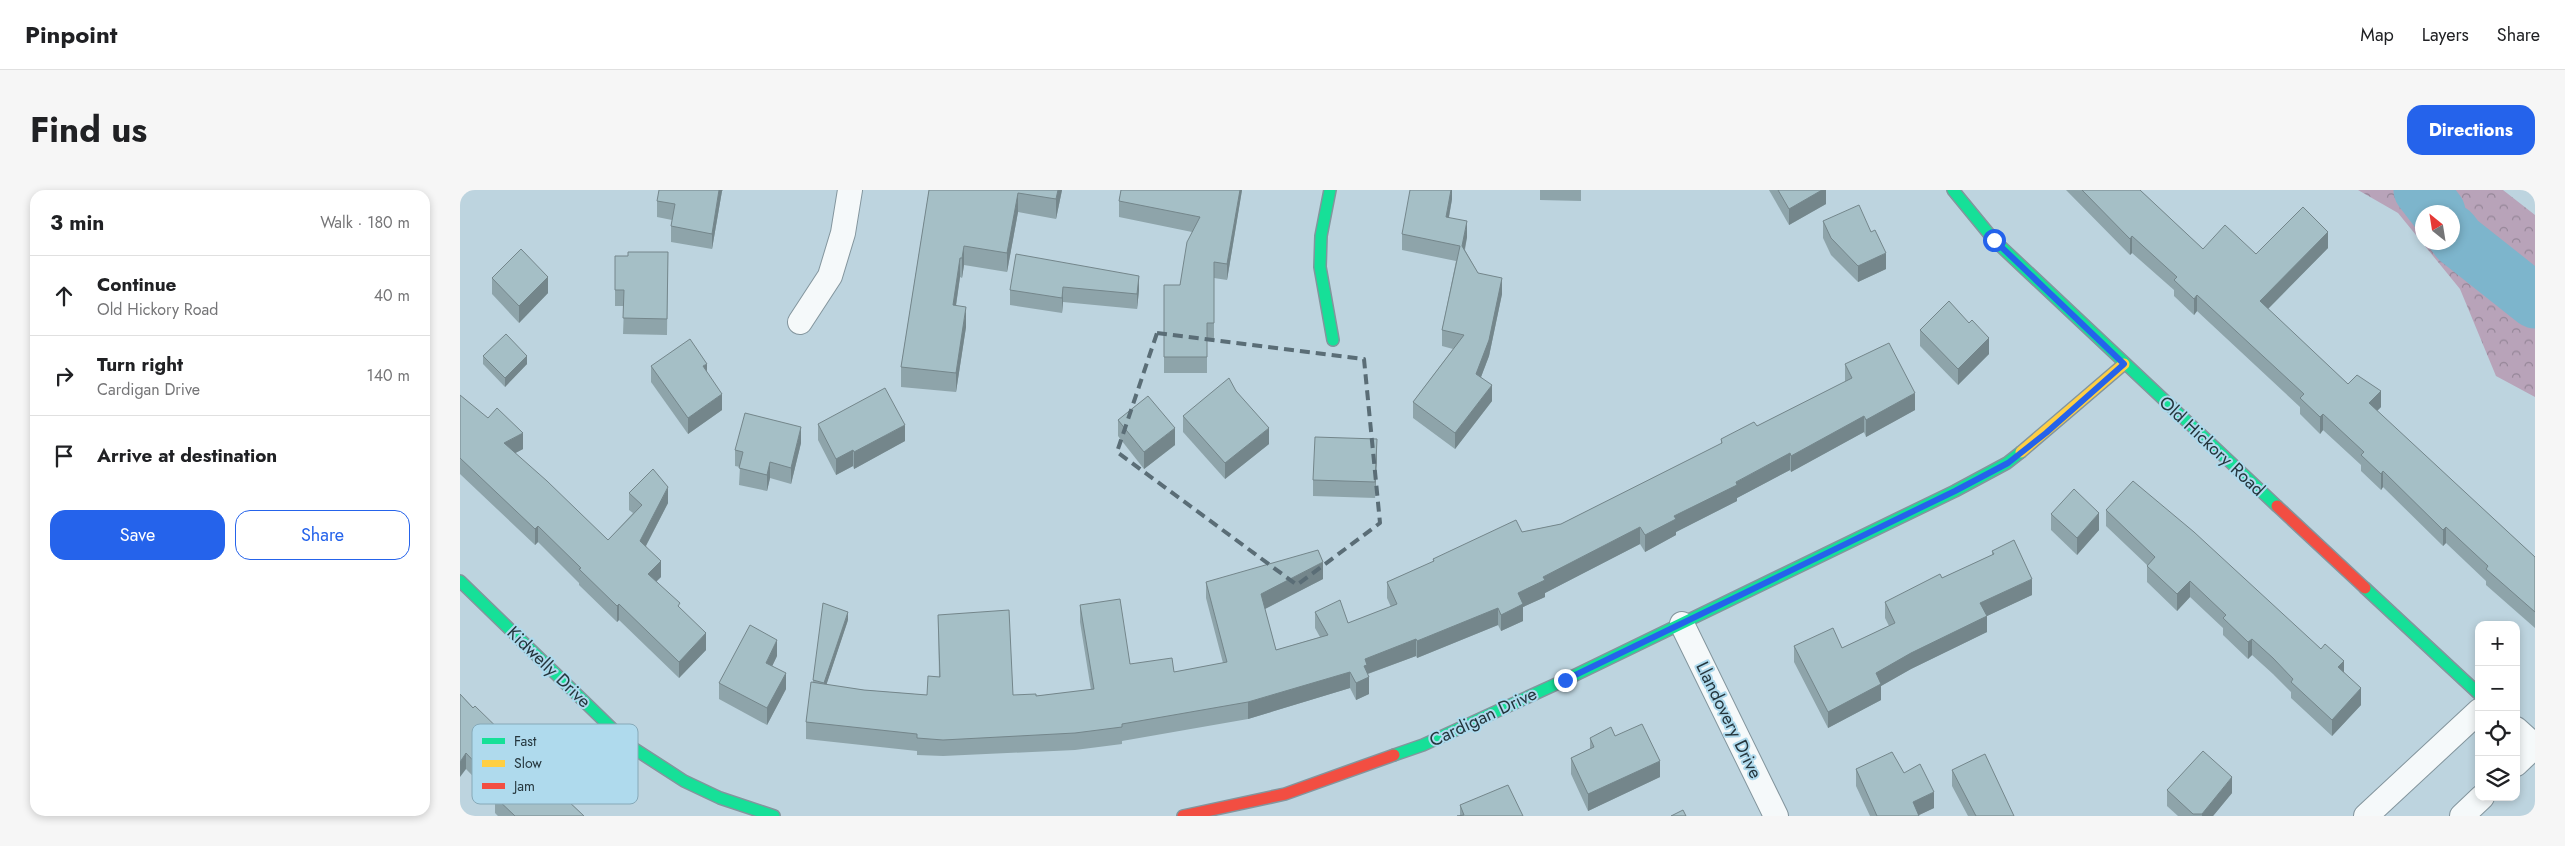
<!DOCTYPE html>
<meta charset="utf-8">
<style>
body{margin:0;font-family:Jost,sans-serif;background:#f6f6f6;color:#202124}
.controls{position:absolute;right:15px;bottom:15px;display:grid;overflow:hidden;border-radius:10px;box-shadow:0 2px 8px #0003}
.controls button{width:45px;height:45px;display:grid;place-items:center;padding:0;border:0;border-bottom:1px solid #e0e0e0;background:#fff;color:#202124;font:25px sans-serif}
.compass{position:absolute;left:1955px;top:15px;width:45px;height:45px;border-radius:50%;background:#fff;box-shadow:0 2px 8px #0003;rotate:330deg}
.stop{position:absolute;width:15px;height:15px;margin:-11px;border:4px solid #2563eb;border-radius:50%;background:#fff}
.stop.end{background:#2563eb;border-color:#fff;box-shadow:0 1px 5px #0008}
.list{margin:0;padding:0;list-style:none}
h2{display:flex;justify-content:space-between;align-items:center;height:65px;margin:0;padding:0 20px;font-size:21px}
h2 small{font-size:16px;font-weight:400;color:#757577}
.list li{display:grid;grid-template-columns:32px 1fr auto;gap:15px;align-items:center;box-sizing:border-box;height:80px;padding:0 20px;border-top:1px solid #e0e0e0}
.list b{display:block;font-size:19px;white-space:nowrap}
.list p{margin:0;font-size:16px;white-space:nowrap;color:#757577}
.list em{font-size:16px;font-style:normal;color:#757577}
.actions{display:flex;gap:10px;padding:15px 20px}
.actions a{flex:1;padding:11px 0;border:1px solid #2563eb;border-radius:15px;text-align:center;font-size:18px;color:#2563eb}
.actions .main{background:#2563eb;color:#fff}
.icon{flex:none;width:28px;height:28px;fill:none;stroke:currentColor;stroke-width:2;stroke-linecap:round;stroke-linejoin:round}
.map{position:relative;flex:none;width:2075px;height:626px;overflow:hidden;border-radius:15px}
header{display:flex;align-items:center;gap:30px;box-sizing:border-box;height:70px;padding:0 25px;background:#fff;border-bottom:1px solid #e0e0e0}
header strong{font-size:24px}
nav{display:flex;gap:28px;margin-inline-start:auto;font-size:18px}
.intro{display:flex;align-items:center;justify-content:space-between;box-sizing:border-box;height:120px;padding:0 30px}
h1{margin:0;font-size:35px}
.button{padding:12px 22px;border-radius:15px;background:#2563eb;color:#fff;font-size:18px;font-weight:700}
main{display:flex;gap:30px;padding:0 30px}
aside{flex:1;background:#fff;border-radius:15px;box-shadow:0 2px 8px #0003}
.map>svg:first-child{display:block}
.forest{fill:url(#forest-crowns);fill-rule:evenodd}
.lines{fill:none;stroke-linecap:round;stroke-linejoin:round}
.river{stroke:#7db5cc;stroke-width:55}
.street-casing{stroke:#83959d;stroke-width:26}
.fast-casing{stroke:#83959d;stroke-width:14}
.slow-casing{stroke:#83959d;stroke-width:14}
.jam-casing{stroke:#83959d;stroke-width:14}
.street{stroke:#f5f9fa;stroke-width:24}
.fast{stroke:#16e098;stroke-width:11}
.slow{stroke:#ffcf43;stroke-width:11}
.jam{stroke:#f24e42;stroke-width:11}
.wall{fill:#8ea4aa}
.shaded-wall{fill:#74868b}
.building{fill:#a5bfc6;stroke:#74868b}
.route{stroke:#2563eb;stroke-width:6}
.marked{fill:none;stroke:#5a6d76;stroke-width:4;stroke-dasharray:10 6;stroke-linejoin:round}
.labels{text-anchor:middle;stroke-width:4;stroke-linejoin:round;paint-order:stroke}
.street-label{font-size:18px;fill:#25363d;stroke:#afdaed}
.key{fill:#afdaed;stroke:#86a9b8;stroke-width:1}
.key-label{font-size:14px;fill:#25363d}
</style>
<header>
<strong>Pinpoint</strong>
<nav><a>Map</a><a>Layers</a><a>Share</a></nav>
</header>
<div class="intro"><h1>Find us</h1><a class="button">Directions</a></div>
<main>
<aside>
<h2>3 min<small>Walk · 180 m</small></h2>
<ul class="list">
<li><svg class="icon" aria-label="ahead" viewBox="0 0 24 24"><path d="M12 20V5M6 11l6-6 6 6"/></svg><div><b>Continue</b><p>Old Hickory Road</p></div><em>40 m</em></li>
<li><svg class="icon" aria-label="right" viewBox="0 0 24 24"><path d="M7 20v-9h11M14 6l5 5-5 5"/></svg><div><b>Turn right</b><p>Cardigan Drive</p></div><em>140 m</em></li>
<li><svg class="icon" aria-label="arrive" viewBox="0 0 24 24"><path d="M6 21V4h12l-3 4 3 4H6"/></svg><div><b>Arrive at destination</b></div></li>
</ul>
<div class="actions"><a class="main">Save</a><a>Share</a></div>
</aside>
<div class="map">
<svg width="2075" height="626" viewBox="0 0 2075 626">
<defs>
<pattern id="forest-crowns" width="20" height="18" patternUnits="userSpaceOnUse" patternTransform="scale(1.25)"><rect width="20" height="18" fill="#b8a3b9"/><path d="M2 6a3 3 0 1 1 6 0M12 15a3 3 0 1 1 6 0" fill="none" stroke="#958698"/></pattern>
</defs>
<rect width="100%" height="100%" fill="#bdd4df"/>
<path class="forest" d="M 1898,0 L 2043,0 L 2075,25 L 2075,207 L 2036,186 L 2000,99 L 1938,23 ZM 1962,22 L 1992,22 L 1992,52 L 1962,52 Z"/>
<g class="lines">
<g class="river">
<path d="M 1961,0 L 1978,22"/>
<path d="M 1992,42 L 1998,50 L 2075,111"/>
</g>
<defs>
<g id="street">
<path d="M 340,132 L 370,86 L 383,43 L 390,0"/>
<path d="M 1222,434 L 1316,626"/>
<path d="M 2056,539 L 2075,556"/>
<path d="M 2056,574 L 2075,556"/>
<path d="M 1906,626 L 2019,521"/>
<path d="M 2002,626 L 2022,607"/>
</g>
<g id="fast">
<path d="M 870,0 L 861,46 L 860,77 L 873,150"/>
<path d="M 1493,0 L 1534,50 L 1817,316"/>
<path d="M 0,391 L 170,556 L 224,591 L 260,608 L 314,626"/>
<path d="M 1905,398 L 2019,504"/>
<path d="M 934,565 L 963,555 L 1105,490 L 1495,301 L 1547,273 L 1561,262"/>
</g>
<path id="slow" d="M 1561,262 L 1664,174"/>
<g id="jam">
<path d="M 1817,316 L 1905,398"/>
<path d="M 723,626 L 825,604 L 934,565"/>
</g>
</defs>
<use href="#street" class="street-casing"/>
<use href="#fast" class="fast-casing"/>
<use href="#slow" class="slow-casing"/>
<use href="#jam" class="jam-casing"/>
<use href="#street" class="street"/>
<use href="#fast" class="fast"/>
<use href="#slow" class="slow"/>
<use href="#jam" class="jam"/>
</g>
<g class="wall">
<path d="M 469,0 L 602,0 L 596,29 L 558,22 L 547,82 L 504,75 L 502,88 L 500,87 L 496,116 L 506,137 L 496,202 L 441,197 L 441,177 Z"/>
<path d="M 661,0 L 782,0 L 767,90 L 754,88 L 754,149 L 747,149 L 747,183 L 704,183 L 704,95 L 720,95 L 732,42 L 659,27 L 659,11 Z"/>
<path d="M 992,0 L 992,9 L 989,27 L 1007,47 L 1005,60 L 1018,83 L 1042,104 L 1029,166 L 1021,187 L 1032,211 L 995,259 L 953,228 L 953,212 L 993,159 L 982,156 L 982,140 L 996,71 L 942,60 L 942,44 Z"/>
<path d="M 1080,0 L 1121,0 L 1121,11 L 1080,10 Z"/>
<path d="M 1309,0 L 1366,0 L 1366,14 L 1329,35 Z"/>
<path d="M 1606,0 L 1680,0 L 1743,59 L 1796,64 L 1868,58 L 1808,119 L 1888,194 L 1921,217 L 1917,221 L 2075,367 L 2075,438 L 2026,395 L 2026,391 L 1986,353 L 1983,356 L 1923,297 L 1921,300 L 1901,281 L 1901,275 L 1863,240 L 1860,244 L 1840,224 L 1840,217 L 1737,121 L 1734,125 L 1714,106 L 1714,100 L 1672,63 L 1670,65 Z"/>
<path d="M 262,1 L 252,59 L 211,52 L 211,36 L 212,30 L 197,27 L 197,11 Z"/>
<path d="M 1363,31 L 1411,42 L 1426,79 L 1398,92 L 1371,65 L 1363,48 Z"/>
<path d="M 208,62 L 207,145 L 163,144 L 164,116 L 155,116 L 155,66 L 168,66 Z"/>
<path d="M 679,86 L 679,100 L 677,119 L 603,112 L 602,123 L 550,115 L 550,100 Z"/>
<path d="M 32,88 L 88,103 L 59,133 L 32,104 Z"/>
<path d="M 1509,133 L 1529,164 L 1498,195 L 1460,156 L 1460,140 Z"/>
<path d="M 23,166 L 67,174 L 45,197 L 23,174 Z"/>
<path d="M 1385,174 L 1455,220 L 1406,247 L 1404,242 L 1331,282 L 1330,280 L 1277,308 L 1277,311 L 1216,342 L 1216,345 L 1185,362 L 1180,354 L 1085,403 L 1085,407 L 1063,417 L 1063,431 L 1041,441 L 1038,435 L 957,468 L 956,466 L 908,484 L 909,504 L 896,510 L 890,498 L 788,529 L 662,551 L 662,554 L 615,560 L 483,566 L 457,565 L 457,561 L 346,549 L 346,532 L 353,490 L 388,430 L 366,495 L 404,500 L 467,505 L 479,487 L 478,425 L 553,505 L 576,506 L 631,500 L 620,432 L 620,415 L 670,474 L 714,482 L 763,473 L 746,408 L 746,392 L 863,389 L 805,419 L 816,460 L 860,447 L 855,438 L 855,422 L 888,433 L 931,417 L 927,408 L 927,392 L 973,372 L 973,369 L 1062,342 L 1101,334 L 1261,254 L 1261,249 L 1297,236 L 1385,192 Z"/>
<path d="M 191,176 L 262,220 L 228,244 L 191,192 Z"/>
<path d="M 0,205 L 63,259 L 55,263 L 148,350 L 173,323 L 169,320 L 169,303 L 208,313 L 186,356 L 201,387 L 196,391 L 220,418 L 246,460 L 219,488 L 159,430 L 157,432 L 119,395 L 119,393 L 78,352 L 75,355 L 0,284 Z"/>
<path d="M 723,226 L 809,254 L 765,289 L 723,242 Z"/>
<path d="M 658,230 L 715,255 L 684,279 L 658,246 Z"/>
<path d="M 358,234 L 445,251 L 394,279 L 393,276 L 376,285 L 358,250 Z"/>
<path d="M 341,253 L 331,294 L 310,288 L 307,301 L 279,295 L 280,277 L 275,276 L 275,260 Z"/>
<path d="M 917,265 L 915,308 L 853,306 L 853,290 Z"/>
<path d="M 1646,320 L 1884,482 L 1901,515 L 1872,546 L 1831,508 L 1831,502 L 1813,484 L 1792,465 L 1788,469 L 1763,445 L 1763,438 L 1730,407 L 1717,421 L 1687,392 L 1687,375 L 1646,336 Z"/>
<path d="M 1591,324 L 1639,340 L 1617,365 L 1591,340 Z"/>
<path d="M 1532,361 L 1572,405 L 1527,426 L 1527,442 L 1451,479 L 1421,496 L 1421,510 L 1368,538 L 1334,472 L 1334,456 L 1382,458 L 1429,436 L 1425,428 L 1425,412 L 1482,388 L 1532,365 Z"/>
<path d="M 317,466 L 312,476 L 326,499 L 307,535 L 259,509 L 259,493 Z"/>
<path d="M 0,504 L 53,559 L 124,626 L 38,626 L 35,623 L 35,609 L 6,579 Z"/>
<path d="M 1155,546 L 1200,587 L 1128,621 L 1111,584 L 1111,568 L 1130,559 L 1130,548 Z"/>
<path d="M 1396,579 L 1444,583 L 1474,618 L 1459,625 L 1459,626 L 1410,626 L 1396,596 Z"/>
<path d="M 1492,580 L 1554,626 L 1508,626 L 1492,596 Z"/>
<path d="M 1707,600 L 1772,603 L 1753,626 L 1718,626 L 1707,616 Z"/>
<path d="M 1000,615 L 1063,626 L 1000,626 Z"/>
</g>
<g class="shaded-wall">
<path d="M 259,0 L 263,0 L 262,1 L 252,59 L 252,44 Z"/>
<path d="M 598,0 L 602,0 L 596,29 L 596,9 Z"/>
<path d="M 780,0 L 782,0 L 767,90 L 767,74 Z"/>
<path d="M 991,0 L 992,0 L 992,9 L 986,43 L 986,27 Z"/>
<path d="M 1362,0 L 1366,0 L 1366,14 L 1329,35 L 1329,19 Z"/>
<path d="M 558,3 L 558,22 L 547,82 L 547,63 Z"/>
<path d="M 1007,31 L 1007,47 L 1002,72 L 1002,56 Z"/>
<path d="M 1868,42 L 1868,58 L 1800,127 L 1800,111 Z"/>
<path d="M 1672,46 L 1672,63 L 1670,65 L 1670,49 Z"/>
<path d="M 504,56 L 504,75 L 502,88 L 502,68 Z"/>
<path d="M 1426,63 L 1426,79 L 1398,92 L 1398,76 Z"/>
<path d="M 500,68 L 500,87 L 493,135 L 493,115 Z"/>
<path d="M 679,86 L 679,100 L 677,119 L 677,104 Z"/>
<path d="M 88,87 L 88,103 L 59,133 L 59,116 Z"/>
<path d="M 1042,88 L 1042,104 L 1029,166 L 1016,200 L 1016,184 Z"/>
<path d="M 603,97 L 603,112 L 602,123 L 602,108 Z"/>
<path d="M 1737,105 L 1737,121 L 1734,125 L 1734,109 Z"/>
<path d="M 506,117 L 506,137 L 496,202 L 496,183 Z"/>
<path d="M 1529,148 L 1529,164 L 1498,195 L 1498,179 Z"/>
<path d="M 67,166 L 67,174 L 45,197 L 45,188 Z"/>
<path d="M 247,174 L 247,190 L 243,176 Z"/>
<path d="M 1032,195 L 1032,211 L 995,259 L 995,243 Z"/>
<path d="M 1921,201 L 1921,217 L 1909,229 L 1909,213 Z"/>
<path d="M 1455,203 L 1455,220 L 1406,247 L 1406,230 Z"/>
<path d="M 262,204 L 262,220 L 228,244 L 228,228 Z"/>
<path d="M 1863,224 L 1863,240 L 1860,244 L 1860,227 Z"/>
<path d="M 1404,226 L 1404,242 L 1331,282 L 1331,266 Z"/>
<path d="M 445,235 L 445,251 L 394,279 L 394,262 Z"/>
<path d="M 341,237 L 341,253 L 331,294 L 331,278 Z"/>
<path d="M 715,238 L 715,255 L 684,279 L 684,262 Z"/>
<path d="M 809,238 L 809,254 L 765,289 L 765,273 Z"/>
<path d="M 63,243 L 63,259 L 44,269 L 44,253 Z"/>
<path d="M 917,249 L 917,265 L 915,308 L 915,292 Z"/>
<path d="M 393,260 L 393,276 L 376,285 L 376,269 Z"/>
<path d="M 1330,263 L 1330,280 L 1277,308 L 1277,311 L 1216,342 L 1216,345 L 1185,362 L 1185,345 L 1214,326 Z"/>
<path d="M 310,272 L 310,288 L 307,301 L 307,285 Z"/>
<path d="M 1923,281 L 1923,297 L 1921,300 L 1921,284 Z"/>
<path d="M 208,297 L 208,313 L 180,367 L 180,351 Z"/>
<path d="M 1639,323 L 1639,340 L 1617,365 L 1617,348 Z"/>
<path d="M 78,336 L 78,352 L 75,355 L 75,339 Z"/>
<path d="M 1180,337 L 1180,354 L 1085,403 L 1085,407 L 1063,417 L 1063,431 L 1041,441 L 1041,425 L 1058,403 L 1083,387 Z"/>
<path d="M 1986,337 L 1986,353 L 1983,356 L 1983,340 Z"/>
<path d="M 201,371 L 201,387 L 188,400 L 188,384 Z"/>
<path d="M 863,372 L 863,389 L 801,421 L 801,404 Z"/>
<path d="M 1572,389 L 1572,405 L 1527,426 L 1527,442 L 1451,479 L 1421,496 L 1421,510 L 1368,538 L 1368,522 L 1416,483 L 1520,413 Z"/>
<path d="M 1730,391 L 1730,407 L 1717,421 L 1717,404 Z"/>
<path d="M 159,414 L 159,430 L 157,432 L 157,416 Z"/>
<path d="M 1038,418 L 1038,435 L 957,468 L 957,451 Z"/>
<path d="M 388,422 L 388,430 L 364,502 L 364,493 Z"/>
<path d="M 246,443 L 246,460 L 219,488 L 219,472 Z"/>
<path d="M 956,449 L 956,466 L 907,484 L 909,487 L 909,504 L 896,510 L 896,493 L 905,469 Z"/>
<path d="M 1792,449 L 1792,465 L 1788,469 L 1788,452 Z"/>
<path d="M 317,450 L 317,466 L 306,489 L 306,473 Z"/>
<path d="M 1884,471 L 1884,487 L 1878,477 Z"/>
<path d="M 890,482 L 890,498 L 788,529 L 788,512 Z"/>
<path d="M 326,483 L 326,499 L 307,535 L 307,518 Z"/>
<path d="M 1901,498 L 1901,515 L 1872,546 L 1872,530 Z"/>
<path d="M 6,563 L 6,579 L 0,587 L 0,572 Z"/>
<path d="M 1200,571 L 1200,587 L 1128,621 L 1128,604 Z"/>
<path d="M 1772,587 L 1772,603 L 1753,626 L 1742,626 L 1742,624 Z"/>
<path d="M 1474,602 L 1474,618 L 1457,626 L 1453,612 Z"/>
</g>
<g class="building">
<path d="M 199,0 L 259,0 L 252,44 L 211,36 L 215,14 L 197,11 Z"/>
<path d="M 469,0 L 598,0 L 596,9 L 558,3 L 547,63 L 504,56 L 502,68 L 500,68 L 493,115 L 506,117 L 496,183 L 441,177 Z"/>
<path d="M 661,0 L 780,0 L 767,74 L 754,72 L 754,133 L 747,133 L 747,167 L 704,167 L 704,95 L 720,95 L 727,52 L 740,27 L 659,11 Z"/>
<path d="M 950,0 L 991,0 L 986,27 L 1007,31 L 1002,56 L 1018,83 L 1042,88 L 1029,150 L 1016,184 L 1032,195 L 995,243 L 953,212 L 1004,145 L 982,140 L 1000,56 L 942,44 Z"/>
<path d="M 1318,0 L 1362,0 L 1329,19 Z"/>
<path d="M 1622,0 L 1680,0 L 1743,59 L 1765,35 L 1796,64 L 1843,17 L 1868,42 L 1800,111 L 1888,194 L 1897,185 L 1921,201 L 1909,213 L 2075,367 L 2075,422 L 2026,379 L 2028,376 L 1986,337 L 1983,340 L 1923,281 L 1921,284 L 1901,265 L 1904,262 L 1863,224 L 1860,227 L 1840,208 L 1844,204 L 1737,105 L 1734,109 L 1714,90 L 1717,87 L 1672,46 L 1670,49 Z"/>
<path d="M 1399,15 L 1411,42 L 1415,40 L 1426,63 L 1398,76 L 1371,48 L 1363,31 Z"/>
<path d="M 61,59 L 88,87 L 59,116 L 32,88 Z"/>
<path d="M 168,62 L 208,62 L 207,129 L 163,128 L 164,100 L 155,100 L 155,66 L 168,66 Z"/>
<path d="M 556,64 L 679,86 L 677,104 L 603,97 L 602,108 L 550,100 Z"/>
<path d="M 1489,111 L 1509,133 L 1512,130 L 1529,148 L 1498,179 L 1460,140 Z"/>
<path d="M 46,144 L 67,166 L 45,188 L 23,166 Z"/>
<path d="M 230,149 L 247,174 L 243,176 L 262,204 L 228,228 L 191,176 Z"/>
<path d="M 1429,153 L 1455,203 L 1406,230 L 1404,226 L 1331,266 L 1330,263 L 1276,292 L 1277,295 L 1214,326 L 1216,329 L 1185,345 L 1180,337 L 1083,387 L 1085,390 L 1058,403 L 1063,414 L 1041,425 L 1038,418 L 957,451 L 956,449 L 905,469 L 907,475 L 904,476 L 909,487 L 896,493 L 890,482 L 788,512 L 662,534 L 662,537 L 615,543 L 483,550 L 457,548 L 457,544 L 346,532 L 351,492 L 404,500 L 467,505 L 468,486 L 480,487 L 478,425 L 549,420 L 553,505 L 576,504 L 576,506 L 634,499 L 620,415 L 660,409 L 670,474 L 712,468 L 714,482 L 767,472 L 746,392 L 858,360 L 863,372 L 801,404 L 816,460 L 868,445 L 855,422 L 880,410 L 888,433 L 937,414 L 927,392 L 974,371 L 973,369 L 1056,330 L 1062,342 L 1101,334 L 1262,253 L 1261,249 L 1294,232 L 1297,236 L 1392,188 L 1385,174 Z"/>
<path d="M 769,188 L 776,201 L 809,238 L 765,273 L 723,226 Z"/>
<path d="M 425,198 L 445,235 L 394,262 L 393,260 L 376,269 L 358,234 Z"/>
<path d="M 0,205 L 28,228 L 37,218 L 63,243 L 44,253 L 87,291 L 148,350 L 182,315 L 169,303 L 193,279 L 208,297 L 180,351 L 201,371 L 188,384 L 220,413 L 218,416 L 246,443 L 219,472 L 159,414 L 157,416 L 119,379 L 121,378 L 78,336 L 75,339 L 0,268 Z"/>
<path d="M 688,206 L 715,238 L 684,262 L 658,230 Z"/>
<path d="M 285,223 L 341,237 L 331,278 L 310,272 L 307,285 L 279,278 L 283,262 L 275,260 Z"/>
<path d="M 855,247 L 917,249 L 915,292 L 853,290 Z"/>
<path d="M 1673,291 L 1734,342 L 1861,459 L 1865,454 L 1884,471 L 1878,477 L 1901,498 L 1872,530 L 1831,492 L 1833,489 L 1813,468 L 1792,449 L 1788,452 L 1763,428 L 1766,425 L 1730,391 L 1717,404 L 1687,376 L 1695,367 L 1646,320 Z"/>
<path d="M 1614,299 L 1639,323 L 1617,348 L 1591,324 Z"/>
<path d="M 1554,350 L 1572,389 L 1520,413 L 1527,426 L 1451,463 L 1416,483 L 1421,494 L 1368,522 L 1334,456 L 1373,438 L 1382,458 L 1435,433 L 1425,412 L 1480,384 L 1482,388 L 1534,364 L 1532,361 Z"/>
<path d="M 363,413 L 388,422 L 364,493 L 353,490 Z"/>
<path d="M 290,435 L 317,450 L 306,473 L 326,483 L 307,518 L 259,493 Z"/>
<path d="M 0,504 L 13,518 L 15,516 L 53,553 L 50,556 L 124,626 L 55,626 L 35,607 L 41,600 L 6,563 L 0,572 Z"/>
<path d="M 1182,534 L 1200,571 L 1128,604 L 1111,568 L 1134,557 L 1130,548 L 1151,537 L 1155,546 Z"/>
<path d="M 1743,561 L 1772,587 L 1742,624 L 1733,624 L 1707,600 Z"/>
<path d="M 1432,562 L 1444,583 L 1460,574 L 1474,602 L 1453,612 L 1459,626 L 1417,626 L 1396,579 Z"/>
<path d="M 1525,564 L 1554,626 L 1516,626 L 1492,580 Z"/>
<path d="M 1048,595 L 1063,626 L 997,626 L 1004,625 L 1000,615 Z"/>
<path d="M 1223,620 L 1226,626 L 1211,626 Z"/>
</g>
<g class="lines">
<path class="route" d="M 1105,490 L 1495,301 L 1548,273 L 1586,243 L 1664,174 L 1534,50"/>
</g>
<path class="marked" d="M 697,143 L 904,169 L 920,333 L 837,395 L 657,262 Z"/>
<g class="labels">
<g class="street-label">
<text transform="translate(1752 256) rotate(43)" y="6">Old Hickory Road</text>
<text transform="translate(89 477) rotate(44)" y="6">Kidwelly Drive</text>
<text transform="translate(1023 527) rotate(-25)" y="6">Cardigan Drive</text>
<text transform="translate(1269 530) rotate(64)" y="6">Llandovery Drive</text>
</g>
</g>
<rect x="12" y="534" width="166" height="80" rx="8" class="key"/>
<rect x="22" y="548" width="23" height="6" fill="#16e098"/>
<rect x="22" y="570" width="23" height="7" fill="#ffcf43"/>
<rect x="22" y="593" width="23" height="6" fill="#f24e42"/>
<g class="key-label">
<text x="54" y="556">Fast</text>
<text x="54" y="578">Slow</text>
<text x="54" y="601">Jam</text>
</g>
</svg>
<div class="controls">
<button>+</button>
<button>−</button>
<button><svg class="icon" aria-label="locate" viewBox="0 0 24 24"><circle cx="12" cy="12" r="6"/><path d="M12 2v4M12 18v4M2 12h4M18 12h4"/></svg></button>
<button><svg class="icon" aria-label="layers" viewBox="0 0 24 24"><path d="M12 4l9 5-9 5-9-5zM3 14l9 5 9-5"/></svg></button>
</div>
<svg class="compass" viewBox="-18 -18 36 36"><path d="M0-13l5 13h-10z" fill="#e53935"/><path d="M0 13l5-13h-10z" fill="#757577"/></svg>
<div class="stop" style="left:1534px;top:50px"></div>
<div class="stop end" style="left:1105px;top:490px"></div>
</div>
</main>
